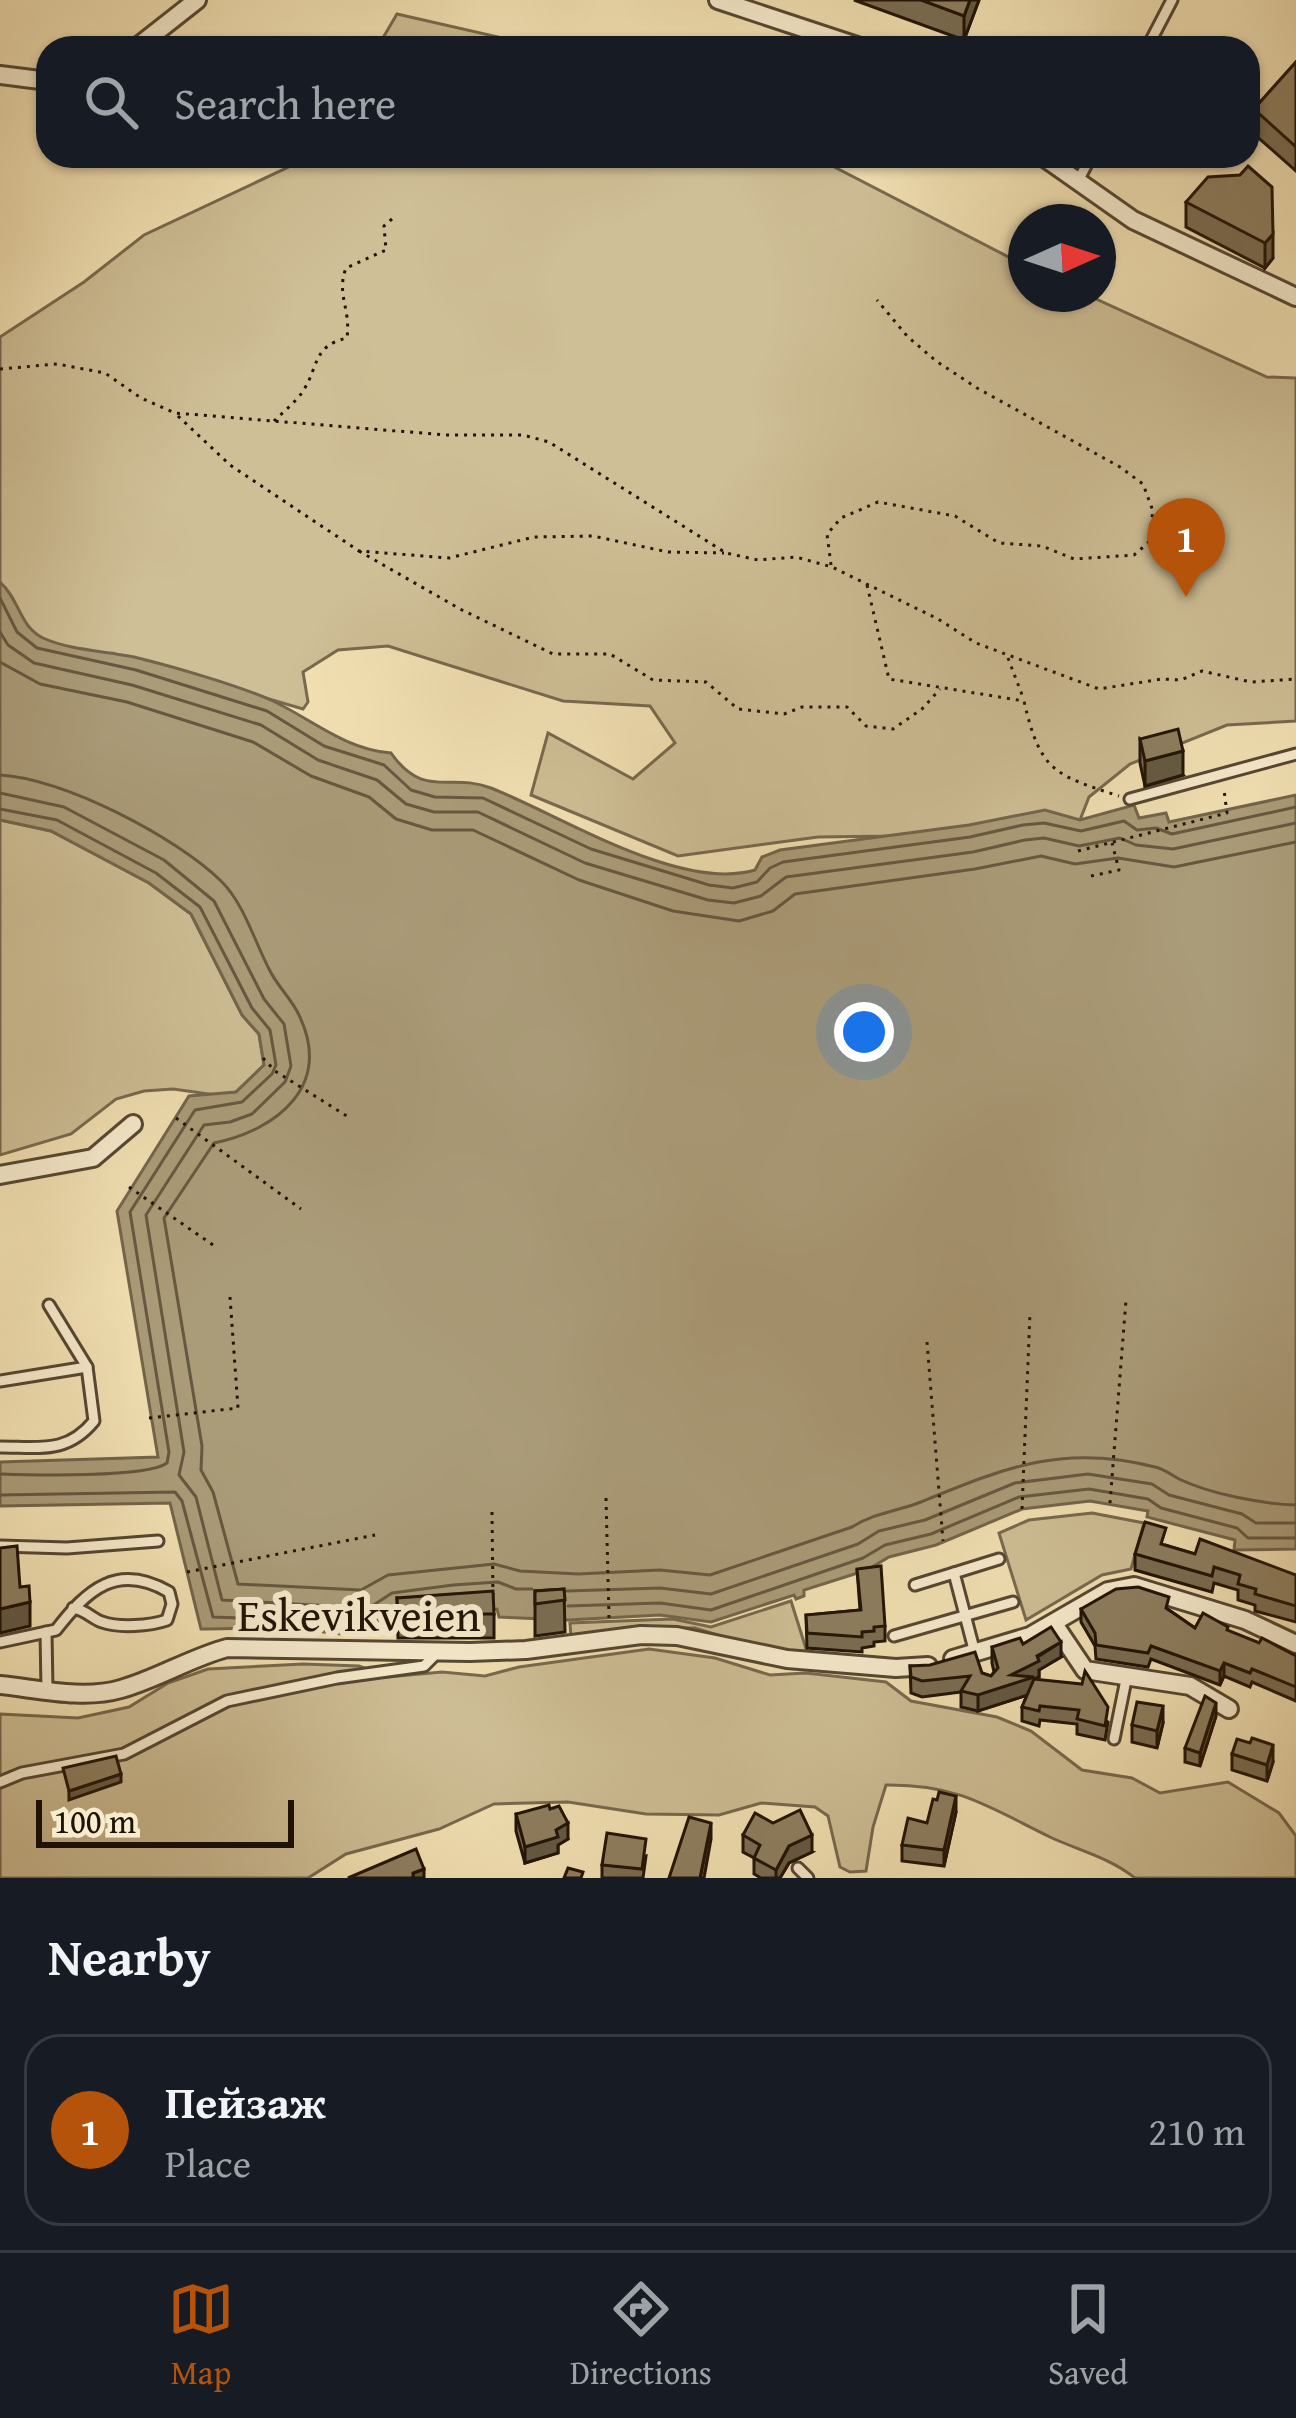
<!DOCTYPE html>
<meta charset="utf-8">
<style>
body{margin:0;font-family:"Gentium Book Plus",serif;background:#242831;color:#f1f3f6}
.compass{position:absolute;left:1008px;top:204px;width:108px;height:108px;border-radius:50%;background:#171b24;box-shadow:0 3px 9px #0004;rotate:87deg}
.scale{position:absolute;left:36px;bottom:30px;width:258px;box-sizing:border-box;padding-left:12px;border:6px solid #201306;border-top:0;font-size:33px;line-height:42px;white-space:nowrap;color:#201306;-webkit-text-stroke:9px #f7ecce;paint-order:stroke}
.you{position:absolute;left:864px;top:1032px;width:42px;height:42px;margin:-30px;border:9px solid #fff;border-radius:50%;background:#1a73e8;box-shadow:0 0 0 18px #1a73e833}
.badge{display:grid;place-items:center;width:78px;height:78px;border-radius:50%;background:#b45309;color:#fff;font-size:39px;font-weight:700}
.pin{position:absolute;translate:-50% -99px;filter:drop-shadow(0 3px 6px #0008)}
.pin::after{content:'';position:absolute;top:63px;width:42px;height:36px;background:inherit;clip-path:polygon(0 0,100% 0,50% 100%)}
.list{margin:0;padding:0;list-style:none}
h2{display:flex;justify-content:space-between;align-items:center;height:156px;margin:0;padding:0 48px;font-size:51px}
h2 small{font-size:39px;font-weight:400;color:#9ea1a6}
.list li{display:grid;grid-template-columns:78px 1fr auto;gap:36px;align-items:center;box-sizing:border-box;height:192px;margin:0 24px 24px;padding:0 24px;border:3px solid #363941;border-radius:36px}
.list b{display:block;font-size:45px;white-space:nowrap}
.list p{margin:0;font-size:39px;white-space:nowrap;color:#9ea1a6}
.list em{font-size:39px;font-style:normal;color:#9ea1a6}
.icon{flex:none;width:66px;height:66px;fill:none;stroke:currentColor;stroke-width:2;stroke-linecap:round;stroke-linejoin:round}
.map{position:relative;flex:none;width:1296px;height:1878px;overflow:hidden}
.search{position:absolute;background:#171b24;box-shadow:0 3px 9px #0004;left:36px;right:36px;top:36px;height:132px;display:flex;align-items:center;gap:30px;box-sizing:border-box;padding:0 42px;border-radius:36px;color:#9ea1a6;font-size:45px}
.sheet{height:372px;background:#171b24}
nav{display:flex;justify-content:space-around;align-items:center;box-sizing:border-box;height:168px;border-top:3px solid #363941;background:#171b24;font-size:33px;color:#9ea1a6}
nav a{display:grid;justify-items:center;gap:6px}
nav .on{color:#b45309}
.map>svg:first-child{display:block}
.green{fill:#cfbf96;stroke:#78694e;stroke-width:3}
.water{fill:#ab9c79;stroke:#73654b;stroke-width:3}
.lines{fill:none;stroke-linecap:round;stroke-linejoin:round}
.shore{stroke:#665840;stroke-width:3}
.lane-casing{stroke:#554732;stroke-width:15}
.street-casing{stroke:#554732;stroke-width:22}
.path{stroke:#201306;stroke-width:3;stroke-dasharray:3 6;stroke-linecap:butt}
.lane{stroke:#f7ecce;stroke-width:9}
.street{stroke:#f7ecce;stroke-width:16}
.wall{fill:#7a6d53;stroke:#201306;stroke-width:3}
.shaded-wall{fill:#635943;stroke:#201306;stroke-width:3}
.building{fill:#8e7f60;stroke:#201306;stroke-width:3}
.labels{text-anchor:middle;stroke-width:12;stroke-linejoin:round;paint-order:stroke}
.street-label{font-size:45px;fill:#201306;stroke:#f7ecce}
</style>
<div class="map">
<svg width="1296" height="1878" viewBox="0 0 1296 1878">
<rect width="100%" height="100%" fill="#f3e2b4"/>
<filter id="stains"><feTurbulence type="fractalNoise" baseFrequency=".00167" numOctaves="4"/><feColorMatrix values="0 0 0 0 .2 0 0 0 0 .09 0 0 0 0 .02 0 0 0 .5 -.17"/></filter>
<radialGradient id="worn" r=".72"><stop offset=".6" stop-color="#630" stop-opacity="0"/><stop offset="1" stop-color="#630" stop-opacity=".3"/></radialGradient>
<g class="green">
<path d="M 397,14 L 524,43 L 537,48 L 377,48 Z"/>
<path d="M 312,156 L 813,156 L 1026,266 L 1026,294 L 1085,294 L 1267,377 L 1296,378 L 1296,721 L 1227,725 L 1130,764 L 1089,797 L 1080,820 L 892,836 L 818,837 L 678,856 L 531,795 L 548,733 L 633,779 L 675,743 L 650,706 L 563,701 L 388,646 L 338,650 L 303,672 L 308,702 L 303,709 L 112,653 L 32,668 L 0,630 L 0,337 L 84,282 L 144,235 Z"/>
<path d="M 0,820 L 51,831 L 149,883 L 191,914 L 242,1015 L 259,1034 L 264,1065 L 236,1092 L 223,1096 L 173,1089 L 144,1091 L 116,1099 L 71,1134 L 0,1155 Z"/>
<path d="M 1092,1513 L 1144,1523 L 1131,1569 L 1102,1575 L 1026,1620 L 999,1533 L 1029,1520 Z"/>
<path d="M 791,1601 L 808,1655 L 753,1646 L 695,1628 L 635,1628 L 571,1637 L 570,1623 L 673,1619 L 711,1627 Z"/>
<path d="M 649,1649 L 715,1658 L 770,1675 L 806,1673 L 886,1682 L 911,1701 L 997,1717 L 1031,1731 L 1082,1770 L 1132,1778 L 1160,1793 L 1228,1782 L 1279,1813 L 1296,1836 L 1296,1878 L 1135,1878 C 1110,1858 1081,1851 1052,1838 C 990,1808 959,1784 886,1785 L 873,1827 L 866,1871 L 850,1872 L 840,1867 L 828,1816 L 815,1807 L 761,1803 L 719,1815 L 646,1814 L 568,1802 L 494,1804 L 439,1829 L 346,1854 L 308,1878 L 0,1878 L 0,1714 L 78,1718 L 129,1707 L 168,1683 L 208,1669 L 303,1664 L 359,1666 L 388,1677 L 442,1672 L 485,1676 L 519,1667 Z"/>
</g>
<path class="water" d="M 0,582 C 20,600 19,626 43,638 C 69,650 105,651 134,657 C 171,666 241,686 275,702 C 314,721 345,749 391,753 C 424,800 450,772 491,788 C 562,816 680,892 755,870 L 762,857 L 780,850 L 969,825 L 1045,810 L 1080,820 L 1134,805 L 1139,818 L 1166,813 L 1169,822 L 1296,795 L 1296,1549 L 1234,1550 L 1235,1540 L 1147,1517 L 1148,1511 L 1090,1501 L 1022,1509 L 936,1545 L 889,1557 L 867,1570 L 804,1590 L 804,1596 L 796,1599 L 794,1595 L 711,1622 L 660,1615 L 568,1620 L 499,1617 L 497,1609 L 398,1619 L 395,1628 C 363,1641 332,1632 299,1629 C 266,1627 233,1629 201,1629 L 170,1503 L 0,1506 L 0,1462 L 158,1457 L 117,1211 L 189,1096 L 236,1092 L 264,1065 L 259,1034 L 242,1015 L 191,914 L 149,883 L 51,831 L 0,820 Z"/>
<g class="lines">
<g class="shore">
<path d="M 0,598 L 17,632 L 37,648 L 136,670 L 267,711 L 324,746 L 384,765 L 411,790 L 435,797 L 483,798 L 591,849 L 709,885 L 733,888 L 757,882 L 770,868 L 783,862 L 970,837 L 1023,825 L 1044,823 L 1081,831 L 1124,821 L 1137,830 L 1156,828 L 1172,834 L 1296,807"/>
<path d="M 0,632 L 8,645 L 34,663 L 132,685 L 261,725 L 318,760 L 377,780 L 406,804 L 434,812 L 478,812 L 585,863 L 708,900 L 734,903 L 761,896 L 786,877 L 973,852 L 1025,840 L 1044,838 L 1079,846 L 1120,838 L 1136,845 L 1173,849 L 1296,823"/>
<path d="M 0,662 L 40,684 L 127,702 L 253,742 L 311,776 L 369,797 L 396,819 L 432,830 L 473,830 L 579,880 L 673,911 L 739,921 L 773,911 L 795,894 L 975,869 L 1041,856 L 1075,864 L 1118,858 L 1174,867 L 1296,842"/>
<path d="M 0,775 C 63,778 176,837 221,881 C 243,902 255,942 269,969 C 277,986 291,998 299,1015 C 333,1086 277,1130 214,1143 L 164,1218 L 202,1446 L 201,1470 L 213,1492 L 238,1584 L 361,1590 L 388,1575 L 494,1564 L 520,1571 L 578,1574 L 660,1570 L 710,1575 L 852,1527 C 874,1513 898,1511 921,1502 C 1004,1468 1063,1443 1155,1467 C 1165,1469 1171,1475 1179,1479 C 1210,1494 1263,1504 1296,1505"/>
<path d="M 0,793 L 64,807 L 164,860 L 214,901 L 264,999 L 284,1024 L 291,1066 L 285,1082 L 252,1114 L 230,1122 L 204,1125 L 146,1215 L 184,1452 L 179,1475 L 196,1497 L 222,1600 L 369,1608 L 392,1593 L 453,1585 L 498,1582 L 516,1589 L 532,1589"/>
<path d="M 0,809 L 57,820 L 156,873 L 200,907 L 252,1008 L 270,1030 L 276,1065 L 272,1074 L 242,1102 L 195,1110 L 130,1212 L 169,1452 L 167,1463 C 147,1478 31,1475 0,1474"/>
<path d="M 0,1495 L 175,1492 L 182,1501 L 213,1617 L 375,1623 L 394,1608"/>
<path d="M 567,1591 L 660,1588 L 711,1594 L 858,1544 L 879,1531 L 925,1520 L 1015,1483 L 1088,1474 L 1152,1484 L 1169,1495 L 1242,1514 L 1256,1523 L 1296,1523"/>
<path d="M 568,1606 L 660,1603 L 711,1610 L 863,1558 L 885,1545 L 931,1534 L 1019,1497 L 1089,1489 L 1148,1499 L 1161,1508 L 1237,1528 L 1248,1538 L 1296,1538"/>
</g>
<defs>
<g id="lane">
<path d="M 1147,48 L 1172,0"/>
<path d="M 1077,183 L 1091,156"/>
<path d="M 1130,799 L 1296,754"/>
<path d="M 0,1381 L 87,1367"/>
<path d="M 0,1447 C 40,1447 67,1454 94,1421 L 87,1367 L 49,1305"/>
<path d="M 0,1546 L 67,1548 L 158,1541"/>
<path d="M 915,1585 L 954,1573"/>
<path d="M 46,1632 L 47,1690"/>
<path d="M 894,1636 L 1013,1602"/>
<path d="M 0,1642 L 56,1630 C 87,1590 117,1562 169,1592 L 172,1604 L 167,1620 C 150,1626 119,1628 102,1622 C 91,1618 86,1610 73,1608"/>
<path d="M 975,1653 L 954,1573 L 999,1559"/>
<path d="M 1114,1739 L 1127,1675"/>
<path d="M 0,1782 L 22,1773 L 124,1754 L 227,1701 L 337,1678 L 424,1666 L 438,1652"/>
<path d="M 798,1868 L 808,1878"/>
</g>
<g id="street">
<path d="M 718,0 L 863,48"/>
<path d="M 136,48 L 197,0"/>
<path d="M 0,75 L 48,81"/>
<path d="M 1042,156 L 1133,220 L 1296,297"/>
<path d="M 0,1175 L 93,1158 L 133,1124"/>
<path d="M 1054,1624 L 1085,1670 L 1190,1686 L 1229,1709"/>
<path d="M 953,1659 L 1030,1636 L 1108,1591 L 1134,1586 L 1245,1620 L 1296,1644"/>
<path d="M 0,1685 C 39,1689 83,1700 121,1689 C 157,1679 190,1658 227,1648 L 470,1652 L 526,1650 L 641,1635 L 677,1636 L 787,1659 L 896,1668 L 928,1666"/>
</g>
</defs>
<use href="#lane" class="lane-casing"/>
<use href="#street" class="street-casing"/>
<g class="path">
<path d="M 0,369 L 57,364 L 105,373 L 141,398 L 175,413 L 446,435 L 523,435 L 549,442 L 726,553 L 758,560 L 796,557 L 832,567 L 938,619 L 976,643 L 1099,689 L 1162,679 L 1181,680 L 1202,671 L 1251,682 L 1296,679"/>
<path d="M 178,416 L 230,465 L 359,551 L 449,558 L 534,537 L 593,536 L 668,552 L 724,553"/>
<path d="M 274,421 C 283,412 296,402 303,391 C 319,367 312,346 347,338 C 351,309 336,294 346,268 L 386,250 L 384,226 L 392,219"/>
<path d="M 359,551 L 460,609 L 553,654 L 610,654 L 653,680 L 706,682 L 738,709 L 784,714 L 802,707 L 847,707 L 866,726 L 893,729 L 922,709 L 940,689"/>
<path d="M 831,565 L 827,534 L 841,518 L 878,502 L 955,516 L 999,543 L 1042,546 L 1074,559 L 1134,555 L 1148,543 L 1153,511 L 1143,484 L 1120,467 L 977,388 L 936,361 L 907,336 L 877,300"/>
<path d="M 867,585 L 889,679 L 1024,701 C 1040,771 1054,775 1119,796"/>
<path d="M 1008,658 L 1024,700"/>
<path d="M 1078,851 L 1227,813 L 1224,790"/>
<path d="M 1091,876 L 1119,870 L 1112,843"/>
<path d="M 263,1058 L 275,1071 L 350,1118"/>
<path d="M 176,1118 L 301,1209"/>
<path d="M 129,1187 L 213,1245"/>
<path d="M 927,1342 L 943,1541"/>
<path d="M 149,1418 L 238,1408 L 230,1297"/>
<path d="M 606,1498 L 609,1618"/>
<path d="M 1110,1503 L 1126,1300"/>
<path d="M 1022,1509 L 1030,1313"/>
<path d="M 492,1512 L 493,1600"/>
<path d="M 187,1572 L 375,1535"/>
</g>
<use href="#lane" class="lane"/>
<use href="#street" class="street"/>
</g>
<g class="wall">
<path d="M 854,0 L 979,0 L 964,40 Z"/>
<path d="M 1296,62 L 1296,171 L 1254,134 L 1254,109 Z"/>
<path d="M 1240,175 L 1273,258 L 1265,268 L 1186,227 L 1186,202 Z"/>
<path d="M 1140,739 L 1183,775 L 1145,786 L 1140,763 Z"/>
<path d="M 1165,1545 L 1195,1554 L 1296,1575 L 1296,1622 L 1255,1611 L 1255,1605 L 1238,1600 L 1238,1590 L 1214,1583 L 1212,1592 L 1135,1570 L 1135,1554 Z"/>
<path d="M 857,1569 L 885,1626 L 885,1641 L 874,1642 L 874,1646 L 862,1648 L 862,1652 L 807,1648 L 806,1615 L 860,1610 Z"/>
<path d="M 564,1589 L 565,1632 L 535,1636 L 535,1591 Z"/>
<path d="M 397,1598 L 494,1614 L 494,1638 L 398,1638 Z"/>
<path d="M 1081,1609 L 1169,1610 L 1195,1628 L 1228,1631 L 1259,1643 L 1296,1656 L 1296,1701 L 1252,1682 L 1250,1687 L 1224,1676 L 1220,1685 L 1151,1659 L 1148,1667 L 1096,1659 L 1095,1646 L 1081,1622 Z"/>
<path d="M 1023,1644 L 1061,1657 L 1039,1670 L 1039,1677 L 1035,1679 L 1108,1722 L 1105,1740 L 1077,1734 L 1077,1724 L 1040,1720 L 1039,1726 L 1022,1721 L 1022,1707 L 1027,1695 L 978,1711 L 961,1707 L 961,1692 L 922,1697 L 911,1693 L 910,1666 L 982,1673 L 991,1676 L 994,1672 L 992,1663 L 992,1647 Z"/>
<path d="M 1216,1716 L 1200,1766 L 1185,1762 L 1185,1748 Z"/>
<path d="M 1163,1723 L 1157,1748 L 1132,1742 L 1132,1725 Z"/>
<path d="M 1232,1754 L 1273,1762 L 1267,1781 L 1232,1770 Z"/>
<path d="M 937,1800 L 956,1812 L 944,1866 L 902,1861 L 902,1845 L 927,1823 Z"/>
<path d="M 550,1809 L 568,1839 L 558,1845 L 558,1853 L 525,1863 L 516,1831 L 516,1814 Z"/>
<path d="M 743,1835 L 812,1852 L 789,1863 L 780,1878 L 761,1878 L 754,1874 L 754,1858 L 743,1852 Z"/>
<path d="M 646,1856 L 643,1878 L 602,1878 L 602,1865 Z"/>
</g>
<g class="shaded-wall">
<path d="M 970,0 L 979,0 L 964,40 L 964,16 Z"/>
<path d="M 1273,234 L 1273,258 L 1265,268 L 1265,243 Z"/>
<path d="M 1183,751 L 1183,775 L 1145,786 L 1145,761 Z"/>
<path d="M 30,1602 L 30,1626 L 0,1633 L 0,1609 Z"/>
<path d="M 1061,1642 L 1061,1657 L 1039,1670 L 1039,1677 L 1034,1679 L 1034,1693 L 978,1711 L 978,1695 Z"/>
<path d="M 1224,1663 L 1224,1676 L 1220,1685 L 1220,1671 Z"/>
<path d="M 1216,1703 L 1216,1716 L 1200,1766 L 1200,1753 Z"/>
<path d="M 1163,1706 L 1163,1723 L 1157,1748 L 1157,1731 Z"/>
<path d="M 1273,1745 L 1273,1762 L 1267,1781 L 1267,1765 Z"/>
<path d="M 121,1774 L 121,1782 L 69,1800 L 69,1791 Z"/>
<path d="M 956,1796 L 956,1812 L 944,1866 L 944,1850 Z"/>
<path d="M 568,1823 L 568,1839 L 558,1845 L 558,1853 L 525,1863 L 525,1847 Z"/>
<path d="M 711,1823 L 711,1839 L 704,1878 L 700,1878 Z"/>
<path d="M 812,1835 L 812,1852 L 789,1863 L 780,1878 L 776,1878 L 776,1870 L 789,1846 Z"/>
<path d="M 424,1869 L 424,1878 L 413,1878 L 413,1873 Z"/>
</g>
<g class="building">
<path d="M 921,0 L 970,0 L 964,16 Z"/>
<path d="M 1296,62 L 1296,147 L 1254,109 Z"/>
<path d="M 1248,166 L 1272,187 L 1273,234 L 1265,243 L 1186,202 L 1208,177 L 1240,175 Z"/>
<path d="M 1178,729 L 1183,751 L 1145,761 L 1140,739 Z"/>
<path d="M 1145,1522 L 1166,1528 L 1161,1544 L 1195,1554 L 1200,1539 L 1296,1575 L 1296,1606 L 1255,1594 L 1256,1589 L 1238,1584 L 1240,1575 L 1214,1567 L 1212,1576 L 1135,1554 Z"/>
<path d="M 17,1546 L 20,1587 L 29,1586 L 30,1602 L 0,1609 L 0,1548 Z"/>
<path d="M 881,1566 L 885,1626 L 874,1627 L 874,1631 L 862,1632 L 862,1637 L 807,1633 L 806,1615 L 861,1610 L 857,1569 Z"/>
<path d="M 1138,1587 L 1169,1597 L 1166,1608 L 1195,1628 L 1203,1613 L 1228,1627 L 1227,1630 L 1259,1643 L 1262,1638 L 1296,1656 L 1296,1687 L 1252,1669 L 1250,1673 L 1224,1663 L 1220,1671 L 1151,1646 L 1148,1653 L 1096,1645 L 1095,1633 L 1081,1609 L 1116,1589 Z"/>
<path d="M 564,1589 L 565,1600 L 535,1604 L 535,1591 Z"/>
<path d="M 493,1591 L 494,1614 L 398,1614 L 397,1598 Z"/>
<path d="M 1051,1627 L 1061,1642 L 1037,1656 L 1039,1661 L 1011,1675 L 1034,1677 L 978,1695 L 961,1691 L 970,1676 L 922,1681 L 911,1677 L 910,1666 L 930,1665 L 975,1652 L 982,1673 L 991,1676 L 998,1668 L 992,1647 L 1020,1638 L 1023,1644 Z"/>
<path d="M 1085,1671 L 1108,1707 L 1105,1726 L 1077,1719 L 1079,1710 L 1040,1706 L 1039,1711 L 1022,1707 L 1034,1679 L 1082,1684 Z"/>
<path d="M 1205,1696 L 1216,1703 L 1200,1753 L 1185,1748 Z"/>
<path d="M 1137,1702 L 1163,1706 L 1157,1731 L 1132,1725 Z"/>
<path d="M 1252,1738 L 1273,1745 L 1267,1765 L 1232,1754 L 1237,1739 L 1250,1743 Z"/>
<path d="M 116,1756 L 121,1774 L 69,1791 L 63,1768 Z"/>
<path d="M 939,1792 L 956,1796 L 944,1850 L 902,1845 L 908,1818 L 927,1823 L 933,1799 L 937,1800 Z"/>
<path d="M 549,1805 L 550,1809 L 559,1806 L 568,1823 L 556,1830 L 558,1837 L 525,1847 L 516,1814 Z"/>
<path d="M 800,1810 L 812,1835 L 789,1846 L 776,1870 L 754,1858 L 760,1845 L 743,1835 L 755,1813 L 773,1823 Z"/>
<path d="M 689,1817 L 711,1823 L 700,1878 L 669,1878 Z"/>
<path d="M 607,1833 L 646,1839 L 642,1869 L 602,1865 Z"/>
<path d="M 416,1849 L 424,1869 L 413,1873 L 413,1878 L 348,1878 Z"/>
<path d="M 568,1868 L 583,1872 L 581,1878 L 564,1878 Z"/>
</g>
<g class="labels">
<g class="street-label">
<text x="359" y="1631">Eskevikveien</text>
</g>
</g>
<rect width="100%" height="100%" filter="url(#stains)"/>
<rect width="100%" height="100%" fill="url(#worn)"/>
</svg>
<svg class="compass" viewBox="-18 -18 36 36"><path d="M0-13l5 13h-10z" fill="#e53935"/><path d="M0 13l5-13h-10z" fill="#9ea1a6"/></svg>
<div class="scale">100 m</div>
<div class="you"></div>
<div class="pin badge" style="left:1186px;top:597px">1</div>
<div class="search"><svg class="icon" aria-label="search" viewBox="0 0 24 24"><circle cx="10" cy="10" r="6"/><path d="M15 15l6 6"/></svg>Search here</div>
</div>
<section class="sheet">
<h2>Nearby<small></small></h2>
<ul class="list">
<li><span class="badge">1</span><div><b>Пейзаж</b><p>Place</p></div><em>210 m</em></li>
</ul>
</section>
<nav>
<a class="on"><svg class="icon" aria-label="map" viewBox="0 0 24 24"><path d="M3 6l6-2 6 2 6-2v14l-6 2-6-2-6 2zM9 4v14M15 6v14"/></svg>Map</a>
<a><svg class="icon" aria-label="directions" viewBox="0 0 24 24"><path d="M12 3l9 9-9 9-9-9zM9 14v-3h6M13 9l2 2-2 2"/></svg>Directions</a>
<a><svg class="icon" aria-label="saved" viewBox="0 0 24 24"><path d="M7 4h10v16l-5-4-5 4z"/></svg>Saved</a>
</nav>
